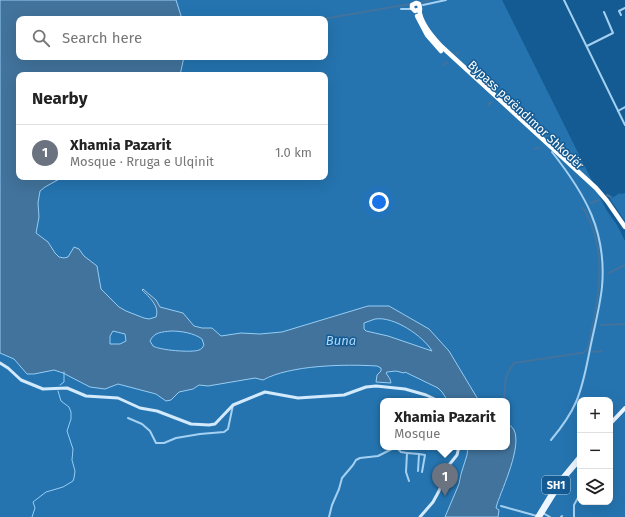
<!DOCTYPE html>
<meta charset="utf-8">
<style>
body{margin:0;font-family:"Fira Sans",sans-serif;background:#f6f6f6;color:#222}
.controls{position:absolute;right:12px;bottom:12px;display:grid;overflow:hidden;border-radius:8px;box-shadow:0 4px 16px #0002}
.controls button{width:36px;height:36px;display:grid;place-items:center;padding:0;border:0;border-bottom:1px solid #e0e0e0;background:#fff;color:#222;font:20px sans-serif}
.you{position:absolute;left:379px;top:202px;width:14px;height:14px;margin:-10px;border:3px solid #fff;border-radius:50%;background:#1a73e8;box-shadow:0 0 0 6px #1a73e833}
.badge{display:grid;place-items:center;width:26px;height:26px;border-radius:50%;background:#ea580c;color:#fff;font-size:13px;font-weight:700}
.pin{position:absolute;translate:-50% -33px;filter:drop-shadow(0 1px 2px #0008)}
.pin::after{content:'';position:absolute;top:21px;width:14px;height:12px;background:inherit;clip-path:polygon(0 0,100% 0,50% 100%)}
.popup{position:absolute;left:380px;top:398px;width:130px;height:52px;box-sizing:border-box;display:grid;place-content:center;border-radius:8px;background:#fff;filter:drop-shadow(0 1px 3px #0005);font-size:13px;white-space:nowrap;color:#767676}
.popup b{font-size:15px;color:#222}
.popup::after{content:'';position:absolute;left:50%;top:100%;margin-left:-8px;border:8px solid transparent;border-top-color:#fff}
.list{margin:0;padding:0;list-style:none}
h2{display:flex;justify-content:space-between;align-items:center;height:52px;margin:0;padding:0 16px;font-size:17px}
h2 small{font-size:13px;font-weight:400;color:#767676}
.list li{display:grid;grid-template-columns:26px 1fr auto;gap:12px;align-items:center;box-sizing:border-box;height:56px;padding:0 16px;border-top:1px solid #e0e0e0}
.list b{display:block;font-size:15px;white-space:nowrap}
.list p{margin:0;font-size:13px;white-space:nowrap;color:#767676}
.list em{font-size:13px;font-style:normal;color:#767676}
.icon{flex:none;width:22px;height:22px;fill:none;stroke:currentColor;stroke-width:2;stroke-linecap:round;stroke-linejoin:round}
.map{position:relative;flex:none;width:625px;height:517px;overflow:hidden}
.search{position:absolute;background:#fff;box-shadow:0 4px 16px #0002;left:16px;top:16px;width:312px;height:44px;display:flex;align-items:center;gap:10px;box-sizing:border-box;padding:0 14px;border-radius:8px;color:#767676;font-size:15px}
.panel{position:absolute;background:#fff;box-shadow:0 4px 16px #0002;left:16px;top:72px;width:312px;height:108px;border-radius:8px}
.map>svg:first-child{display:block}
.green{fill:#2574b0;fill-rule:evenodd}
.water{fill:#42739c;stroke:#96cdf4;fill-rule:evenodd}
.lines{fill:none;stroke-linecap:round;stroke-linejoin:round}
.stream{stroke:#96cdf4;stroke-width:1}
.canal{stroke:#42739c;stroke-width:2}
.street{stroke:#a4d0f1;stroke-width:2}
.secondary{stroke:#d3e9fc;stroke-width:3}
.primary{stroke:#eef7ff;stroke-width:4}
.highway{stroke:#fff;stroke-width:4.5}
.labels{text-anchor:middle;stroke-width:3;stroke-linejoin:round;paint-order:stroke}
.shield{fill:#155b93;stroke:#b9cedf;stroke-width:1}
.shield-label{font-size:11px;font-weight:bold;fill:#fff}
.street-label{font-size:12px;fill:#fff;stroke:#155b93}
.water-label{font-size:13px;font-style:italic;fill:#b0d9f8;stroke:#155b93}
</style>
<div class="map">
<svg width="625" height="517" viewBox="0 0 625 517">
<rect width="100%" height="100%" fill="#155b93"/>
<g class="green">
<path d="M 0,0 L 502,0 L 607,211 L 617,225 L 625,241 L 625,517 L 0,517 ZM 19,19 L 325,19 L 325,57 L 19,57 ZM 19,75 L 325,75 L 325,177 L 19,177 ZM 580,400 L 610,400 L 610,502 L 580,502 ZM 383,401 L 507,401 L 507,447 L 383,447 Z"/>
<path d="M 620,193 L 621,194 L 625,193 L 625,221 L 610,199 Z"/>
</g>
<g class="water">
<path d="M 0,0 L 176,0 L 182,19 L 19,19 L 19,57 L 184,57 L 180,75 L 19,75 L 19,177 L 63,177 L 45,187 L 40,191 L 38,203 L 39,217 L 36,233 L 48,242 L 55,253 L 59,257 L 64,258 L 68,257 L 74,247 L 79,249 L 84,256 L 97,266 L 101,289 L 119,307 L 126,311 L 144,318 L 149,319 L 156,317 C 160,306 149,297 142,290 L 143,289 L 156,300 L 160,307 L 183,313 L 194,326 L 202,328 L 212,328 L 221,336 L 241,333 L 260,334 L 282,332 L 368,306 L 389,306 L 429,329 L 449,351 L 479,401 L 448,401 L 442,392 L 438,388 L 405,372 L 404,373 L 396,371 L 387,372 L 386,373 L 390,379 L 391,383 L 376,382 L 377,375 L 381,371 L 381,368 L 377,366 C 345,364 290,365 263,380 L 255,378 L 208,386 L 199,385 L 193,389 L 179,392 L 171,400 L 166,401 L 156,394 L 118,384 L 105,389 L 90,387 L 63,373 L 54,370 L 34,374 L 27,374 L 14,359 L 0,353 ZM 375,319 C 394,316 423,336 432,351 L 388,336 L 366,331 L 364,329 L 364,323 ZM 113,331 L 125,334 L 126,341 L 120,344 L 110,344 L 110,336 ZM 171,331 C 181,331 194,333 202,339 L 204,345 C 202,348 202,349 199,350 C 192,353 159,350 153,346 L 150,341 C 154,332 162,332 171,331 Z"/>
<path d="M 507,423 C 509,425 513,427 514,430 C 522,446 503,487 497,504 L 496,508 L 499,510 L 498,517 L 445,517 L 459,484 L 461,474 L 467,455 L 468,447 L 507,447 Z"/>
</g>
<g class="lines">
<g class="stream">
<path d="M 60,385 L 64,382 L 64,372"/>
<path d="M 32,517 L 35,508 L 33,502 L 46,492 L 63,487 L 73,481 L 74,478 L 75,471 L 72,460 L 73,449 L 67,431 L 71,419 L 71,412 L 69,407 L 61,401 L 58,391"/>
</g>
<g class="canal">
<path d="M 422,2 L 430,0"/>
<path d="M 323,19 L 410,4"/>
<path d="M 456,54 L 458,52"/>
<path d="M 444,65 L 447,62"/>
<path d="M 500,94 L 501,92"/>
<path d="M 488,105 L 491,102"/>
<path d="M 551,142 L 553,140"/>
<path d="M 535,149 L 539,148"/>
<path d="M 607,195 L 611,197"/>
<path d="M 591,203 L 599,200"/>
<path d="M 609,273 L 625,265"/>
<path d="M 601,325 L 625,324"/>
<path d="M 592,352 L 602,351"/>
<path d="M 504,401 C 505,386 504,375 514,363 L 581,353 L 583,353 L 588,348 C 596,309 607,265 592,226 C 590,221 587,215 584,209 L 582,208"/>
</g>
<g class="street">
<path d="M 564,0 L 625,125"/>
<path d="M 423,5 L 446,0"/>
<path d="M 401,9 L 411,9"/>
<path d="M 621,15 L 619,11 L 625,8"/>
<path d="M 587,46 L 613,33 L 604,12"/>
<path d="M 618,111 L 625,107"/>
<path d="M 128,418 L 142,424 L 150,431 L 156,443 L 164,443 L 176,438 L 200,434 L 224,432 L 228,429 L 233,405"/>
<path d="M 551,440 C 561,428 570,416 576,402 C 584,384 587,363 591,344 C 595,325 600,306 602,287 C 607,231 585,194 552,152"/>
<path d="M 396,447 L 401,452 L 407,453"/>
<path d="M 418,471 L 419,454 L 425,455 L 422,472"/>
<path d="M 409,481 L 406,472 L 407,453 L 419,454"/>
<path d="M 501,506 L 537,516"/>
<path d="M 543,513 L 550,517"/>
<path d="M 329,517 L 332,505 L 339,489 L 342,478 L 353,465 L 356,460 L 360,458 L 378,456 L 396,447"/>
<path d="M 561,517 L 562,516"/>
<path d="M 574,517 L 574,505 L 580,494"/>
</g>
<g class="secondary">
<path d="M 0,363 L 8,368 L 21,380 L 43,389 L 67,388 L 86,396 L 118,398 L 140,408 L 157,411 L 191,424 L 209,425 L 215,424 L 233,405 L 265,392 L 298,398 L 344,395 L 366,387 L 376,386 L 405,389 L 426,395 L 439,401"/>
<path d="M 420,517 L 433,502 L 439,491 L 449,465 L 457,455 L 459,447"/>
</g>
<g class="primary">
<path d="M 610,424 L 625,408"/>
<path d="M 567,475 L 580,460"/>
<path d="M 537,517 L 557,484 L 580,456"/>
<path d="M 540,517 L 563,480"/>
</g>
<g class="highway">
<path d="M 420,9 L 415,11 L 412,8 L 412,5 L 416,3 L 419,4 C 421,8 419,10 420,14 C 423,26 433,37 441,46 L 596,188 L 607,201 L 625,227"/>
<path d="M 417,16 L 427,35 L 441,51"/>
</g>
</g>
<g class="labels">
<rect class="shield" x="542" y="476" width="28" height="18" rx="3"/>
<g class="shield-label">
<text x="556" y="489">SH1</text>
</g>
<g class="street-label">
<text transform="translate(526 115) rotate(43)" y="4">Bypass perëndimor Shkodër</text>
</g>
<g class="water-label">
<text x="341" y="345">Buna</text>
</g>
</g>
</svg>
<div class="controls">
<button>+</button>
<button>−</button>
<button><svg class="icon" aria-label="layers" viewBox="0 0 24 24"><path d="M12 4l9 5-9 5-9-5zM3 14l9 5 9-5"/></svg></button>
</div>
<div class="you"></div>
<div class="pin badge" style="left:445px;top:496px;background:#6b7280">1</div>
<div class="popup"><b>Xhamia Pazarit</b>Mosque</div>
<div class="search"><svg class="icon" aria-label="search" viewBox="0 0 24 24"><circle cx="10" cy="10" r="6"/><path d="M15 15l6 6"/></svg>Search here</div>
<section class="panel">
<h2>Nearby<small></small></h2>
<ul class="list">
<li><span class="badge" style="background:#6b7280">1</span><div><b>Xhamia Pazarit</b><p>Mosque · Rruga e Ulqinit</p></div><em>1.0 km</em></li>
</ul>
</section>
</div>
